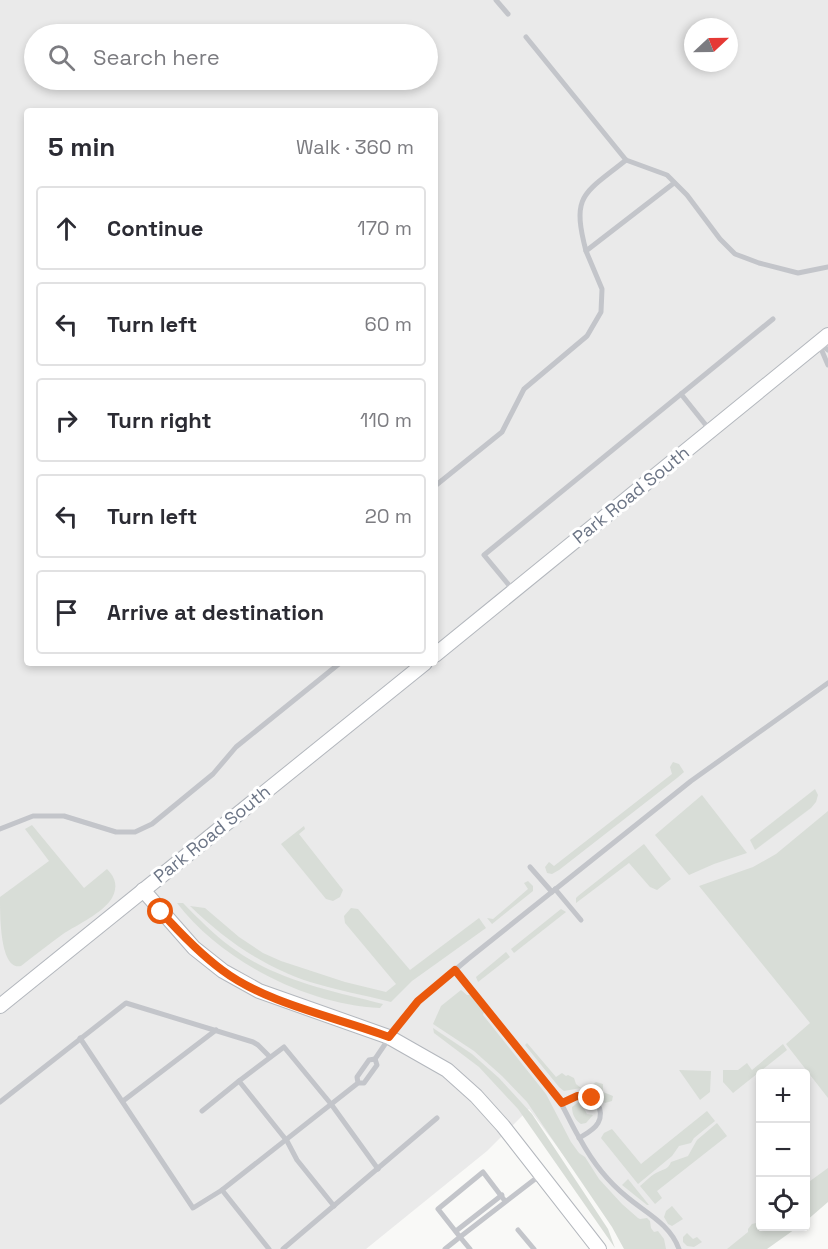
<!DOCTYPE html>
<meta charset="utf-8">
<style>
body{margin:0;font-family:"Space Grotesk",sans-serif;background:#f7f7f7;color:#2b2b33}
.controls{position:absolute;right:18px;bottom:18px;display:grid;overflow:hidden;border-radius:6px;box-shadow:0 3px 9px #0003}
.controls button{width:54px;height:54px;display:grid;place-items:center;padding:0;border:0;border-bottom:2px solid #e1e1e2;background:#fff;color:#2b2b33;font:30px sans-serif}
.compass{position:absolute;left:684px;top:18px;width:54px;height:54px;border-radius:50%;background:#fff;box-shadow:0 3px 9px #0003;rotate:68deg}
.stop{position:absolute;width:18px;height:18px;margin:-14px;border:4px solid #ea580c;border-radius:50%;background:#fff}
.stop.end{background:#ea580c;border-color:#fff;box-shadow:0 2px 6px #0008}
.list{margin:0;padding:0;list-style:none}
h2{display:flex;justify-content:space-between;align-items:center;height:78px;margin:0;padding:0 24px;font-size:26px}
h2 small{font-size:20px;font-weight:400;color:#7c7c81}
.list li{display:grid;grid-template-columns:39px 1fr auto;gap:18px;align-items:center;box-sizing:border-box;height:84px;margin:0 12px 12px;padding:0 12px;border:2px solid #e1e1e2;border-radius:6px}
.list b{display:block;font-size:22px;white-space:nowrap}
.list em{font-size:20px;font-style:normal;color:#7c7c81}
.icon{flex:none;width:33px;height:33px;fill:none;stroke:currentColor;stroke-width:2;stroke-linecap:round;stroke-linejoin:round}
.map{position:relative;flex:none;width:828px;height:1249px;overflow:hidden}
.search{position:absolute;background:#fff;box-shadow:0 3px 9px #0003;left:24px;top:24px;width:414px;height:66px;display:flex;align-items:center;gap:15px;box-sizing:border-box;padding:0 21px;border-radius:33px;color:#7c7c81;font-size:22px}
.panel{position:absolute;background:#fff;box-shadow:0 3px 9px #0003;left:24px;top:108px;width:414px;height:558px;border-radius:6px}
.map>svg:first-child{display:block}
.built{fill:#eaeaea;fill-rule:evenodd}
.green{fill:#d8ddd7}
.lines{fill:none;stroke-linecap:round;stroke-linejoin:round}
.secondary-casing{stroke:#b3b7bd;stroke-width:16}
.lane{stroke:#c3c5ca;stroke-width:5}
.secondary{stroke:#fff;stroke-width:14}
.route{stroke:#ea580c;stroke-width:8}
.labels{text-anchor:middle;stroke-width:6;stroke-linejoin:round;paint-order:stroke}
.street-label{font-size:18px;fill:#6b7485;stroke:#fff}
</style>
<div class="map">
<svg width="828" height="1249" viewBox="0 0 828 1249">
<rect width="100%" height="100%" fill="#f9f9f7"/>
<path class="built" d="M 0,0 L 828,0 L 828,1173 L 806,1190 L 806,1074 L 760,1074 L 760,1225 L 730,1249 L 634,1249 L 529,1109 L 487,1151 L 366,1249 L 0,1249 ZM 693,27 L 729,27 L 729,63 L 693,63 ZM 34,34 L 428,34 L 428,80 L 34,80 ZM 27,111 L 435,111 L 435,663 L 27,663 Z"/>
<g class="green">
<path d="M 673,762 L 679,764 L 684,772 L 677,778 L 559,870 L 552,874 L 547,873 L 545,867 L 549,862 L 554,866 L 672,774 L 670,767 Z"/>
<path d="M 815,789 L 818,795 L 816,802 L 811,808 L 755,850 L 750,840 Z"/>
<path d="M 702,795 L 747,853 L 714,864 L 689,875 L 655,835 Z"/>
<path d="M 828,811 L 828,1098 L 786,1044 L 810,1023 L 699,886 L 753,867 L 776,854 Z"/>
<path d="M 32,825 L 84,888 L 107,869 C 116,878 118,887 112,898 C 103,913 77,925 63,934 C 49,944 35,955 21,966 C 0,971 0,916 0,897 L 49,861 L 25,829 Z"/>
<path d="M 304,826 L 305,829 L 299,834 L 343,890 L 340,897 L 333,901 L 326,899 L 281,844 Z"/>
<path d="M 644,844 L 671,879 L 657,890 L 650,887 L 629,863 L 576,903 L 576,898 L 578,896 Z"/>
<path d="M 528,881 L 533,886 L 533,891 L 492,924 L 487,918 L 493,919 L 528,889 L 524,883 Z"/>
<path d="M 177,903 L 183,903 C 198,918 213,934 231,947 C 275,980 330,991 383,1004 L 380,1008 C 308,1005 221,961 177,903 Z"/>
<path d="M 190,906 L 205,908 L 239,937 L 263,953 L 281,961 L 345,982 L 386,992 L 396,984 L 345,923 L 344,916 L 351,908 L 358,909 L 410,970 L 479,918 L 486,928 L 412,981 L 391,1002 C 364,995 336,990 310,982 C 263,967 224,939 190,906 Z"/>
<path d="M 561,909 L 566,912 L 514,953 L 511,949 Z"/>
<path d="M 506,952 L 510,957 L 478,982 L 476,977 Z"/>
<path d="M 461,990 L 467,995 L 470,995 L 484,1012 L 483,1015 L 546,1094 L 571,1142 L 579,1153 L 585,1157 L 599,1179 L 622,1204 L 638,1218 L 640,1219 L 647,1218 L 650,1221 L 651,1228 L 654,1232 L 658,1231 L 664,1239 L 666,1249 L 624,1249 L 612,1227 L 527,1102 L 502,1076 L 474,1051 L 433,1024 L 441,1006 Z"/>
<path d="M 433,1028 L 472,1054 L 499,1078 L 532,1114 L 608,1229 L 615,1248 L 518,1109 L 479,1067 L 434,1033 Z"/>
<path d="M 527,1043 L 556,1077 L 562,1073 L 566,1076 L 568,1075 L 574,1078 L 576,1084 L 581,1088 L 564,1091 L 559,1087 L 525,1045 Z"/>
<path d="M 783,1044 L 787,1050 L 733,1093 L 723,1082 L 723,1070 L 738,1070 L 747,1063 L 752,1070 Z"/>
<path d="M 679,1070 L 711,1071 L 710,1092 L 700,1100 Z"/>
<path d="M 596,1082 L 603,1084 L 603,1092 L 613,1096 L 612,1101 L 605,1103 L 602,1100 L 602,1093 L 593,1089 L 593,1084 Z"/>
<path d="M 580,1101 L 587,1114 L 593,1115 L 586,1123 L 581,1124 C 575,1120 572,1114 572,1107 Z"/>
<path d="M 707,1111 L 715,1121 L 694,1138 L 691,1143 L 679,1146 L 672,1156 L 638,1184 L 601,1138 L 604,1133 L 612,1129 L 641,1164 Z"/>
<path d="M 717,1123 L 727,1136 L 657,1191 L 662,1198 L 655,1204 L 640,1186 C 645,1182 650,1176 656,1173 C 663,1169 668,1170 671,1162 L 688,1156 L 697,1140 Z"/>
<path d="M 828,1168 L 828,1202 L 806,1221 L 806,1184 Z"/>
<path d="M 628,1179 L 649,1205 L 647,1205 L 622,1185 Z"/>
<path d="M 672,1206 L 683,1219 L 672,1226 L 668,1224 L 664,1217 L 666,1211 Z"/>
<path d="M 760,1222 L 760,1226 L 798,1227 L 767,1249 L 727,1249 L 748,1232 L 748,1229 L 752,1224 Z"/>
<path d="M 687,1233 L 693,1239 L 697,1237 L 702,1242 L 694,1247 L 687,1246 L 683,1242 L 683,1237 Z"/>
</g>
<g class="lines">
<defs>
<g id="secondary">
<path d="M 435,655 L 828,335"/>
<path d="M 143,890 L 194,948 L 223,971 L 259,991 L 389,1037 L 447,1070 L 476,1096 L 503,1126 L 599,1249"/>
<path d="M 0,1006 L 425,663"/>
</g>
</defs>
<use href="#secondary" class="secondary-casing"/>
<g class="lane">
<path d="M 496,0 L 508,14"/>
<path d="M 526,37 L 626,160 L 667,175 L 687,195 L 720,239 L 735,254 L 759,263 L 798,273 L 828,267"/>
<path d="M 626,160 C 584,194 571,194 586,251 L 674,183"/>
<path d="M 820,343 L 828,350"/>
<path d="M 819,344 L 828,365"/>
<path d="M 681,394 L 709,429"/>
<path d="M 435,486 L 502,432 L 524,389 L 587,336 L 601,312 L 602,289 L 586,251"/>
<path d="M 513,590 L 484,555 L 773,319"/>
<path d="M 0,829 L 33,816 L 64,816 L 116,832 L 135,832 L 152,824 L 213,774 L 236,747 L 340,663"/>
<path d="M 530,867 L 552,892"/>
<path d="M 555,889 L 581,920"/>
<path d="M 455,970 L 553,1090 C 564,1106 570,1123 580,1139 C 592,1161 607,1181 627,1197 C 646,1213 670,1224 679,1249"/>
<path d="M 80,1038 L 193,1208 L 222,1190 L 358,1083 L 364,1083 L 377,1065 L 375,1059 L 369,1060 L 357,1077 L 358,1083"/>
<path d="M 375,1059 L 402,1019 L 418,1001 L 468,959 L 691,781 L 828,683"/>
<path d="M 239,1081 L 284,1047 L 331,1104 L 378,1169"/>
<path d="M 123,1101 L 216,1030"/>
<path d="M 0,1102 L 126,1003 L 253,1042 L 258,1045 L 270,1057"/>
<path d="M 562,1103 C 568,1101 574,1097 581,1096 C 595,1094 605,1110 598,1123 C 594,1130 586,1134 579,1138"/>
<path d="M 202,1111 L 239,1081 L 287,1141 L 297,1160 L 334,1206"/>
<path d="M 222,1190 L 269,1249"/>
<path d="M 505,1201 L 483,1172 L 438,1209 L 460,1237 L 539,1176"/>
<path d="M 518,1230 L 534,1249"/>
<path d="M 456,1231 L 502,1195"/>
<path d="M 283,1249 L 437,1118"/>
<path d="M 445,1249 L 460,1237 L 470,1249"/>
</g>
<use href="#secondary" class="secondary"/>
</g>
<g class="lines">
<path class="route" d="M 161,912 C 180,933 199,953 222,970 C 267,1004 336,1017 389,1037 L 418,1001 L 455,970 L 562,1103 L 577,1096 L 592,1098"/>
</g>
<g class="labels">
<g class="street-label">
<text transform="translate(631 495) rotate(-39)" y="6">Park Road South</text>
<text transform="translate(212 834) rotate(-39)" y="6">Park Road South</text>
</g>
</g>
</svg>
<div class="controls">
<button>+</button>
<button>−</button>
<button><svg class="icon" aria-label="locate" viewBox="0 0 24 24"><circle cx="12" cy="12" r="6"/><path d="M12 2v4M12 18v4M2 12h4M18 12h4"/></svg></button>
</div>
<svg class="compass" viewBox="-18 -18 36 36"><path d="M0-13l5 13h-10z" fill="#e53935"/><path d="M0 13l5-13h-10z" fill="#7c7c81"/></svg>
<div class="stop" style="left:161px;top:912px"></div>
<div class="stop end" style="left:592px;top:1098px"></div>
<div class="search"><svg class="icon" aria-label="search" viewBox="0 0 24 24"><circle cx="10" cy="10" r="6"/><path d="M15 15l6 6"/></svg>Search here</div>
<section class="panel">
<h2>5 min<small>Walk · 360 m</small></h2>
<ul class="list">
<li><svg class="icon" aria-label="ahead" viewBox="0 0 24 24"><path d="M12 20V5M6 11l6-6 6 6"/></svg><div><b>Continue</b></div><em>170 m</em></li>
<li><svg class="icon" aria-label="left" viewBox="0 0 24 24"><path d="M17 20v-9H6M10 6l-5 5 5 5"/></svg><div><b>Turn left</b></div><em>60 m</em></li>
<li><svg class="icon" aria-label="right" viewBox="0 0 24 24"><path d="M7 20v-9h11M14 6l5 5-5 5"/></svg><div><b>Turn right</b></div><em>110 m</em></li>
<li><svg class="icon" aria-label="left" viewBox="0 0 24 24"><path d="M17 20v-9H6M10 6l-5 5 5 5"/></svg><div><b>Turn left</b></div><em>20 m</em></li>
<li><svg class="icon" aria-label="arrive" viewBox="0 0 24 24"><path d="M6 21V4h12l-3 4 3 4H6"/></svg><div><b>Arrive at destination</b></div></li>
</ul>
</section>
</div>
